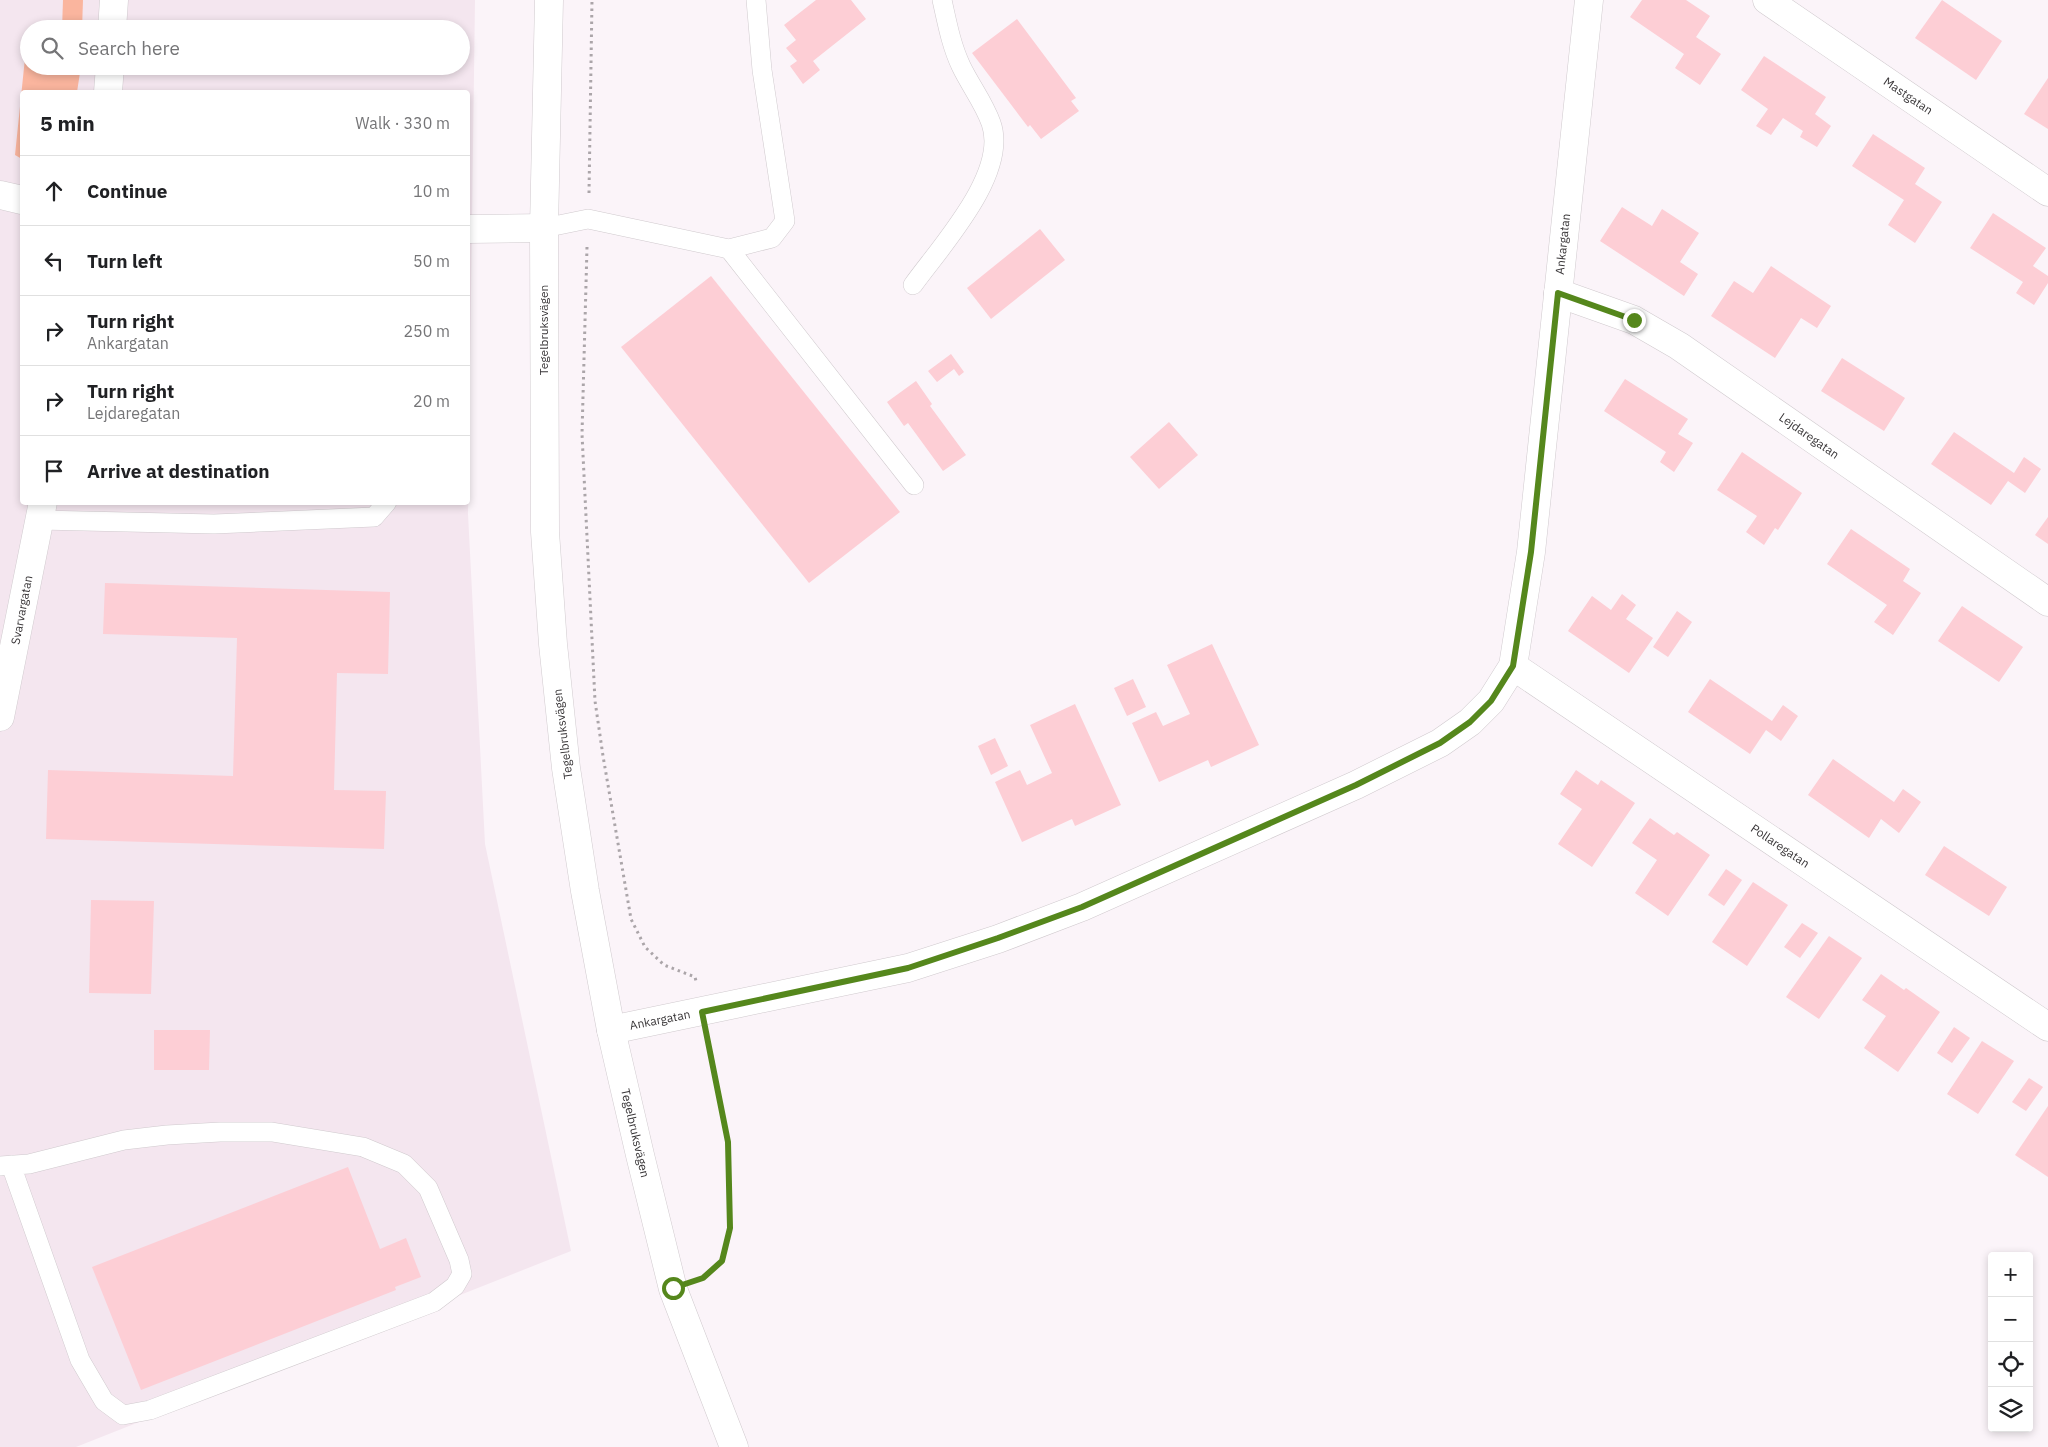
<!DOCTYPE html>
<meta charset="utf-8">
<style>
body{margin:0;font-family:"IBM Plex Sans",sans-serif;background:#f6f6f6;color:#202124}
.controls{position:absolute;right:15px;bottom:15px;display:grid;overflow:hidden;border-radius:5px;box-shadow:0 2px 8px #0003}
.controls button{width:45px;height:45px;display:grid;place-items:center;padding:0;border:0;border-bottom:1px solid #e0e0e0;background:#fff;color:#202124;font:25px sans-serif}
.stop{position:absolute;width:15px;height:15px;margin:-11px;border:4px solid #55871c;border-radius:50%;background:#fff}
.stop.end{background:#55871c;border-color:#fff;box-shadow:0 1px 5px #0008}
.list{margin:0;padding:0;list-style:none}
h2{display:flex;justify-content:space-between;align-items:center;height:65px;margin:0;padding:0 20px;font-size:21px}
h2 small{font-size:16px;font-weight:400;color:#757577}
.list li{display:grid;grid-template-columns:32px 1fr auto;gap:15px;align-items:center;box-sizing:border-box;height:70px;padding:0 20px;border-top:1px solid #e0e0e0}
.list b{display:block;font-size:19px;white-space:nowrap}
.list p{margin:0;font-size:16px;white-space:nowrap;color:#757577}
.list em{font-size:16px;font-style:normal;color:#757577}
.icon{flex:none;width:28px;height:28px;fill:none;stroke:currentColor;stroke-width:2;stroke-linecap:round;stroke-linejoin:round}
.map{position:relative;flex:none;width:2048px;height:1447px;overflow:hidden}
.search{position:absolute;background:#fff;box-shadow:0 2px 8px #0003;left:20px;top:20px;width:450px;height:55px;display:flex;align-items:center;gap:12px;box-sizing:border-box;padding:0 18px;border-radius:28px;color:#757577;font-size:19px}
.panel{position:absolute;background:#fff;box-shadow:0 2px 8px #0003;left:20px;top:90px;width:450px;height:415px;border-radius:5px}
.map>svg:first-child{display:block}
.built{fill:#f4e6ef;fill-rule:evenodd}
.green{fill:#fab59e}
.building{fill:#fdced5}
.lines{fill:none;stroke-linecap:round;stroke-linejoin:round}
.lane-casing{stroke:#d0cace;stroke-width:20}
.street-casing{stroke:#d0cace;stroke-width:29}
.secondary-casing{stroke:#d0cace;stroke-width:29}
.path{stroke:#aba5a9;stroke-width:3;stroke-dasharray:2.5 4;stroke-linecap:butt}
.lane{stroke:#fff;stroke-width:19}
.street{stroke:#fff;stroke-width:28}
.secondary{stroke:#fff;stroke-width:28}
.route{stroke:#55871c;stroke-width:6}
.labels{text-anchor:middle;stroke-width:4;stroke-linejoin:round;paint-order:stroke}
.street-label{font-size:12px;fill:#393638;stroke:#fff}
</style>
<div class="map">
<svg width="2048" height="1447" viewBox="0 0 2048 1447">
<rect width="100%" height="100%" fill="#fbf4f9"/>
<path class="built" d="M 0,0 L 475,0 L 468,514 L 485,844 L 571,1251 L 76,1447 L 0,1447 ZM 29,29 L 461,29 L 461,66 L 29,66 ZM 22,92 L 468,92 L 468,502 L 22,502 Z"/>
<g class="green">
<path d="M 63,0 L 83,0 L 82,29 L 62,29 Z"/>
<path d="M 29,57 L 29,66 L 81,66 L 77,92 L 22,92 L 22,159 L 15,155 L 25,58 Z"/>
</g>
<g class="building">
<path d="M 816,0 L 851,0 L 866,19 L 813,61 L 820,70 L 803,84 L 790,66 L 797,61 L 786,48 L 796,40 L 784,25 Z"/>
<path d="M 1642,0 L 1686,0 L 1710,16 L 1696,37 L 1721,54 L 1700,85 L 1675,68 L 1684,54 L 1630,17 Z"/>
<path d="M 1942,0 L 2002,41 L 1976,80 L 1915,38 Z"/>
<path d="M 1017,19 L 1076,98 L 1071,101 L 1079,111 L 1041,139 L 1030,125 L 1028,127 L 972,53 Z"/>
<path d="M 1764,56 L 1826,97 L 1815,114 L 1831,126 L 1817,147 L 1800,137 L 1803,131 L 1783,118 L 1771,135 L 1756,126 L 1768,109 L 1741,90 Z"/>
<path d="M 2048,78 L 2048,129 L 2024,114 Z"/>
<path d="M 1873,134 L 1925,168 L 1915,184 L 1942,202 L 1915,243 L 1888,225 L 1904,200 L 1852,166 Z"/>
<path d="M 1622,207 L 1652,226 L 1662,209 L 1699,233 L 1680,262 L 1698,274 L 1684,296 L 1600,241 Z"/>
<path d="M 1993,213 L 2046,248 L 2033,266 L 2048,276 L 2048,283 L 2034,305 L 2016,293 L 2023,282 L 1970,248 Z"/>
<path d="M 1040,229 L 1065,260 L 991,319 L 967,288 Z"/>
<path d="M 1771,266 L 1831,306 L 1817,328 L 1801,318 L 1775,358 L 1711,316 L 1734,281 L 1753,293 Z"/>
<path d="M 711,276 L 900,512 L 809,583 L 621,347 Z"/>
<path d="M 951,354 L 964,372 L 959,376 L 954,369 L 937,382 L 928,371 Z"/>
<path d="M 1842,358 L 1905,398 L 1884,431 L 1821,391 Z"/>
<path d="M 1625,379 L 1688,419 L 1678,434 L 1693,443 L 1674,472 L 1660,462 L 1666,452 L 1604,411 Z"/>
<path d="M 916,381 L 932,404 L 930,406 L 966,455 L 943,471 L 908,423 L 904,426 L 887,402 Z"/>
<path d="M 1169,422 L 1198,455 L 1159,489 L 1130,457 Z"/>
<path d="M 1954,432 L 2014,473 L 2024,457 L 2041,469 L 2025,493 L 2008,481 L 1991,505 L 1931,464 Z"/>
<path d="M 1742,452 L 1802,493 L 1778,530 L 1775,528 L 1764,545 L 1746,532 L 1757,516 L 1717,490 Z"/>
<path d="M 2048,517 L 2048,544 L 2035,535 Z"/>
<path d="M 1851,529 L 1910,569 L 1903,581 L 1921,593 L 1893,635 L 1874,622 L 1887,605 L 1827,564 Z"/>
<path d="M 105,583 L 390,592 L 388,674 L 337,673 L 334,790 L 386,791 L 384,849 L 46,839 L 48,770 L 233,776 L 237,638 L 103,634 Z"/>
<path d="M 1622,594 L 1636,605 L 1626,619 L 1653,638 L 1629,673 L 1568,631 L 1592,596 L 1611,610 Z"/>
<path d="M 1962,606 L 2023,647 L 1999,682 L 1938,641 Z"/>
<path d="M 1677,611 L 1692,622 L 1668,657 L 1653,647 Z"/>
<path d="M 1212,644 L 1259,745 L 1211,767 L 1208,760 L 1159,782 L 1132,723 L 1156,712 L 1163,726 L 1190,714 L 1167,665 Z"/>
<path d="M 1133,679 L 1146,707 L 1127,716 L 1114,688 Z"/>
<path d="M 1710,679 L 1772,721 L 1783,705 L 1798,716 L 1781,741 L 1766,730 L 1750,754 L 1688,712 Z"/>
<path d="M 1075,704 L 1121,805 L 1075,826 L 1072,819 L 1022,842 L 995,782 L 1020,770 L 1027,785 L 1052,773 L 1030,725 Z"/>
<path d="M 995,738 L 1008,766 L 991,775 L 978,746 Z"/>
<path d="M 1833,759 L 1894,802 L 1903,789 L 1921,802 L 1899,833 L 1881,819 L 1869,838 L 1808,795 Z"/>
<path d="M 1576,770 L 1598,785 L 1601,780 L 1635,803 L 1592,867 L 1558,844 L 1582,809 L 1560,794 Z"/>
<path d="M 1650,818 L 1674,835 L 1677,832 L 1710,855 L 1668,916 L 1635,893 L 1657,860 L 1632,843 Z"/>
<path d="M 1944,846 L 2007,887 L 1989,916 L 1925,875 Z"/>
<path d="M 1726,869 L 1742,880 L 1724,906 L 1708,895 Z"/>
<path d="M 1753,882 L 1788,905 L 1747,966 L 1712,942 Z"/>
<path d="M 91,900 L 154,901 L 151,994 L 89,993 Z"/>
<path d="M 1802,923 L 1818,933 L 1800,958 L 1784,947 Z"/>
<path d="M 1829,936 L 1862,958 L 1819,1019 L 1786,997 Z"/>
<path d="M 1881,974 L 1904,990 L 1906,988 L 1940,1012 L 1898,1072 L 1864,1048 L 1886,1016 L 1862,1000 Z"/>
<path d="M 1954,1027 L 1970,1038 L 1952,1063 L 1937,1053 Z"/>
<path d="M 154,1030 L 210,1030 L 209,1070 L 154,1070 Z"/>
<path d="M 1982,1041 L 2014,1061 L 1978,1114 L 1947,1094 Z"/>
<path d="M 2029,1078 L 2043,1087 L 2026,1111 L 2012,1102 Z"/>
<path d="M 2048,1106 L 2048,1177 L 2015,1155 Z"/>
<path d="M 348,1167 L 380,1249 L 406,1238 L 421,1277 L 395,1287 L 396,1290 L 141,1390 L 92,1267 Z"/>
</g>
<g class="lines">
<defs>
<g id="lane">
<path d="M 544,228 L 588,219 L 729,249 L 772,238 L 785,221 L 762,70 L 756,0"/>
<path d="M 729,249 L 914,485"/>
<path d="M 913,285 C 941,246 1009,173 991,123 C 984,103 970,85 961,66 C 951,45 947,22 942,0"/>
<path d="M 40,520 L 214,524 L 374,517 L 387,502"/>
<path d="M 0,1166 L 29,1164 L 124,1140 L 167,1135 L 220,1132 L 272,1132 L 363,1147 L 404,1164 L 428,1188 L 459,1260 L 462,1274 L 455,1286 L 434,1302 L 150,1410 L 123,1415 L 104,1401 L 80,1360 L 11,1165"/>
</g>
<g id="street">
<path d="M 1767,0 L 2048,192"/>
<path d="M 112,29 L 114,0"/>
<path d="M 108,92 L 110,66"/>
<path d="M 0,195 L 22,200"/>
<path d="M 468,229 L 544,228"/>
<path d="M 1558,293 L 1634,320 L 1679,346 L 2048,602"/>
<path d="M 1513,666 L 2048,1027"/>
<path d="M 0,717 L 43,502"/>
<path d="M 611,1030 L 908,968 L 998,939 L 1082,907 L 1356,785 L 1440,743 L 1470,722 L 1491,701 L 1513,666 L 1531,552 L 1589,0"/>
</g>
<path id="secondary" d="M 549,0 L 544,228 L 545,532 L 553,644 L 566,768 L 585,891 L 611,1030 L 640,1155 L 673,1289 L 734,1447"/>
</defs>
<use href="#lane" class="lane-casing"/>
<use href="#street" class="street-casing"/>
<use href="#secondary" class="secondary-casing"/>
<g class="path">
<path d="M 589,193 L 592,0"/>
<path d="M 587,247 L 582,434 L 595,701 L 603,756 L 631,919 L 645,947 L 664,965 L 695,977 L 696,981"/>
<path d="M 702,1279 L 722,1261 L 730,1228 L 728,1141 L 709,1041"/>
</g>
<use href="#lane" class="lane"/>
<use href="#street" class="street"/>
<use href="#secondary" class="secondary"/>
</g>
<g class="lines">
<path class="route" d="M 673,1288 L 703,1278 L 722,1261 L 730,1228 L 728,1142 L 702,1012 L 908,968 L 998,938 L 1082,907 L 1356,785 L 1440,743 L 1470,722 L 1491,701 L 1513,666 L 1531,552 L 1558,293 L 1634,320"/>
</g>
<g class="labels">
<g class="street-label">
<text transform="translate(1908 96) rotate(34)" y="4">Mastgatan</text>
<text transform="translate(1563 244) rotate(-84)" y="4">Ankargatan</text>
<text transform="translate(544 330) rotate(-90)" y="4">Tegelbruksvägen</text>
<text transform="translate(1809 436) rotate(35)" y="4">Lejdaregatan</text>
<text transform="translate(22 610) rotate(-79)" y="4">Svarvargatan</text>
<text transform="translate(563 734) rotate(-97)" y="4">Tegelbruksvägen</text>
<text transform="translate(1780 846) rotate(34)" y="4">Pollaregatan</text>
<text transform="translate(660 1020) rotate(-11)" y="4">Ankargatan</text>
<text transform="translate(635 1133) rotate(77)" y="4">Tegelbruksvägen</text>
</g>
</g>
</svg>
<div class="controls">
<button>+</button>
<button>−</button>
<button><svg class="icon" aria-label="locate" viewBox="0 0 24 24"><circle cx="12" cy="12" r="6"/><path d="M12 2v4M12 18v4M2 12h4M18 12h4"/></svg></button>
<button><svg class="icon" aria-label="layers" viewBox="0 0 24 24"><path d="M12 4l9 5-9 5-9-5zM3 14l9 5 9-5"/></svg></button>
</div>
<div class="stop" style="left:673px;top:1288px"></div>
<div class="stop end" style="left:1634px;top:320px"></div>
<div class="search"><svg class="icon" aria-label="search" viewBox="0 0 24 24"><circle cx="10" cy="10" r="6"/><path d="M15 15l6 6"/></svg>Search here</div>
<section class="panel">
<h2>5 min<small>Walk · 330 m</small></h2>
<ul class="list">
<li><svg class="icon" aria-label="ahead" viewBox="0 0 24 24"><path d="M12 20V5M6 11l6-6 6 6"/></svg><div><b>Continue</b></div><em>10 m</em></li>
<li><svg class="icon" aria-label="left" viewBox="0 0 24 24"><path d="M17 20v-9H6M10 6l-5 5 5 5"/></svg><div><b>Turn left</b></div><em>50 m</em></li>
<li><svg class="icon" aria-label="right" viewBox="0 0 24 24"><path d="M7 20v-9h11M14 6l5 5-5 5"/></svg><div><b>Turn right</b><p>Ankargatan</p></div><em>250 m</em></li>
<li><svg class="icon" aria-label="right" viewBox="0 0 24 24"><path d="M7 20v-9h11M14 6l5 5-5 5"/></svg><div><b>Turn right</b><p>Lejdaregatan</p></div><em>20 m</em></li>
<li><svg class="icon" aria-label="arrive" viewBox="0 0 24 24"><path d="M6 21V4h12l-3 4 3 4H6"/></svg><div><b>Arrive at destination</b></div></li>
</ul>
</section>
</div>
